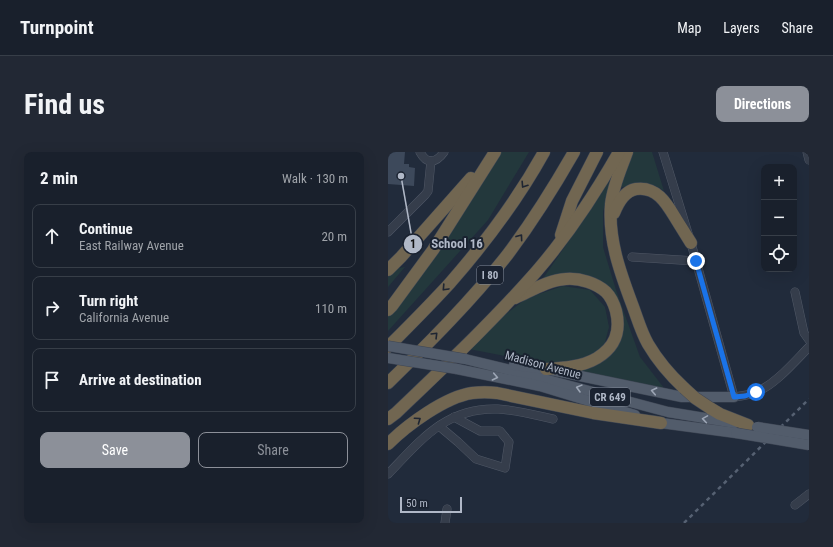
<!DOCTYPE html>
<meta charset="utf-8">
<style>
body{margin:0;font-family:"Roboto Condensed",sans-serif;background:#222834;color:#f1f3f6}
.controls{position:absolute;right:12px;top:12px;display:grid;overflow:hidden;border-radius:8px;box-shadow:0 4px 16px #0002}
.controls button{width:36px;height:36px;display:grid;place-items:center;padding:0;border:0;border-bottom:1px solid #373e48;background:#19202c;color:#f1f3f6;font:20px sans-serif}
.scale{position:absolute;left:12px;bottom:10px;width:62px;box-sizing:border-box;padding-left:4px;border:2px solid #b0b8c7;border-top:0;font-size:11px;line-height:14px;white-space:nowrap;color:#b0b8c7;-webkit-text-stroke:3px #1a2230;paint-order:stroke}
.stop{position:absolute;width:12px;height:12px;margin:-9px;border:3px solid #1a73e8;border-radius:50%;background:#fff}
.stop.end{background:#1a73e8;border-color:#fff;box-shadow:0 1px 4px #0008}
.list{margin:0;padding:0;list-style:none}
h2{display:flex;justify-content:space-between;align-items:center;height:52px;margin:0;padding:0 16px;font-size:17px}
h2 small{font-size:13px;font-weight:400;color:#9fa3a9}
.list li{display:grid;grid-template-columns:26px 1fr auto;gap:12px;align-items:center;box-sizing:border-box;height:64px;margin:0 8px 8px;padding:0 8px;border:1px solid #373e48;border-radius:8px}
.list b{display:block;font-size:15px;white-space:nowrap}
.list p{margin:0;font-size:13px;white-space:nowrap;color:#9fa3a9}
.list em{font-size:13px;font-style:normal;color:#9fa3a9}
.actions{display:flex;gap:8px;padding:12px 16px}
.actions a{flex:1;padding:9px 0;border:1px solid #8c9099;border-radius:8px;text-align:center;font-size:14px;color:#8c9099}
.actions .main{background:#8c9099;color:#fff}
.icon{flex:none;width:22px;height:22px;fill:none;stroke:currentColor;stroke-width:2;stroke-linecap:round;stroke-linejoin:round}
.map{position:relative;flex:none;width:421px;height:371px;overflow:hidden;border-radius:8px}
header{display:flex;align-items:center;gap:24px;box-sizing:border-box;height:56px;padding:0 20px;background:#19202c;border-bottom:1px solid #373e48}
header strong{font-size:19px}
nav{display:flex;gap:22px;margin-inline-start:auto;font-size:14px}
.intro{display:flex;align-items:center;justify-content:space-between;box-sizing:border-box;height:96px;padding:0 24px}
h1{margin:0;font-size:28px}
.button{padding:10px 18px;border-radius:8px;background:#8c9099;color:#fff;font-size:14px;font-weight:700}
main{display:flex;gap:24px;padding:0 24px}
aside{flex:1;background:#19202c;border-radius:8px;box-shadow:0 4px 16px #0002}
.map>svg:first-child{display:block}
.green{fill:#23383c}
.building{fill:#3d495b}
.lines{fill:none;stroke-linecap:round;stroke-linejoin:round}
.minor-casing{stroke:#505866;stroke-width:9}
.major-casing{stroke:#3e4654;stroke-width:11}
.highway-casing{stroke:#404856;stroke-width:13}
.minor{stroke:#353d4b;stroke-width:8}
.major{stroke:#525c6b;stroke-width:10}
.highway{stroke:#716651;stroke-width:12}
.rail{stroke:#566172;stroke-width:2.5;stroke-dasharray:4 4;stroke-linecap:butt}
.major-bridge-casing{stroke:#3e4654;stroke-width:11;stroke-linecap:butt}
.highway-bridge-casing{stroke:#404856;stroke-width:13;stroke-linecap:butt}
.major-bridge{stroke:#525c6b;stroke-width:10}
.highway-bridge{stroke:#716651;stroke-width:12}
.oneway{stroke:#1e2532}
.oneway2{stroke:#9da6b5}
.route{stroke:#1a73e8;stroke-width:5}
.labels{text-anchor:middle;stroke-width:4;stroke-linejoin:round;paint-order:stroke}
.shield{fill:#1a2230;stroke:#838b9a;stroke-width:1}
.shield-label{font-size:11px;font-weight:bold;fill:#b0b8c7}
.street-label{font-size:12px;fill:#b0b8c7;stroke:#1a2230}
.leader{fill:none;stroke:#b0b8c7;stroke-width:1.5}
.callout-dot{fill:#b0b8c7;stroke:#1a2230;stroke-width:1.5}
.mark-label{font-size:12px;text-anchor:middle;font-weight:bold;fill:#111}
.callout-label{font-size:13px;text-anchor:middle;font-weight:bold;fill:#b0b8c7;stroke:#1a2230;stroke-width:4;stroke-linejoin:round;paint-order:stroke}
</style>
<header>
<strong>Turnpoint</strong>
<nav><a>Map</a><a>Layers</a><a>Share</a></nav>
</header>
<div class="intro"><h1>Find us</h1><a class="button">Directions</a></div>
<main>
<aside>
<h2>2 min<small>Walk · 130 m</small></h2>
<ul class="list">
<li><svg class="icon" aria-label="ahead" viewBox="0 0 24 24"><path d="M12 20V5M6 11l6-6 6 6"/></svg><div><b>Continue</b><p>East Railway Avenue</p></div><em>20 m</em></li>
<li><svg class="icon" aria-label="right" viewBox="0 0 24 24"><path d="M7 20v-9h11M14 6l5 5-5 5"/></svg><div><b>Turn right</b><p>California Avenue</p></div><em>110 m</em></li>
<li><svg class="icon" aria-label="arrive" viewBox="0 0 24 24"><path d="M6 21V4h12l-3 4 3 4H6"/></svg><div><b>Arrive at destination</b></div></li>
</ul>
<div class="actions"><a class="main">Save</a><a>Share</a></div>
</aside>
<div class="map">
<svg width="421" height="371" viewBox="0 0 421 371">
<rect width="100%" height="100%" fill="#212b3b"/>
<g class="green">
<path d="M 113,0 L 141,0 L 100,68 L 0,179 L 0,159 Z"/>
<path d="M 243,0 L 264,0 L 276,39 C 263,28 245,33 230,36 Z"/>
<path d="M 223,27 L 215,60 L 215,95 L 228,138 L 252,205 L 276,236 L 191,219 L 226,196 L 233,167 L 208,129 L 154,128 Z"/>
<path d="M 17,115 L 0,135 L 0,125 L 11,116 Z"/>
<path d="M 175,134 L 202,138 L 217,155 L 221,175 L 216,194 L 200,207 L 159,212 L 81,197 L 101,175 L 139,146 Z"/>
</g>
<path class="building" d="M 0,0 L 17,0 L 16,12 L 21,12 L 21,15 L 27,16 L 26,34 L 0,32 Z"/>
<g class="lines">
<defs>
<g id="minor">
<path d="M 32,0 C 39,13 48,11 56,0"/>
<path d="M 275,0 L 303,91 L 346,245 C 354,244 361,243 368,240 C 387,233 407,209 421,195"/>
<path d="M 419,0 L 421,8"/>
<path d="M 0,80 L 37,43 L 40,39 L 43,9"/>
<path d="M 244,105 L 308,109"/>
<path d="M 407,140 L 416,181 L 421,188"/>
<path d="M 51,274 L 70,290 L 88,307 L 117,316 L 121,290 L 112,279 L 92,279 L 66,265"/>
<path d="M 0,322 C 33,288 58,255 110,257 C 128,258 147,263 165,267"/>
<path d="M 407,353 L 421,342"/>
<path d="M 57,371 L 59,357"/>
</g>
<g id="major">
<path d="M 77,207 L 126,219 L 280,260 L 347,271"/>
<path d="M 126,213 L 158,217 L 294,245 L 346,245"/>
<path d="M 69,217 L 152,234 L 247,263"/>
<path d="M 266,269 L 273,271 L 348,281"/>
</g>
<g id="highway">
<path d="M 239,0 C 233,17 225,34 223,52 C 220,87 232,120 244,152 C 249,165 253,180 260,192 C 270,209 282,223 296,236"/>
<path d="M 226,61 C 230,51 236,39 248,37 C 269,34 279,52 288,67 C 293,75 298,83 303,91"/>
<path d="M 173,83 L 184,49 L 209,0"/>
<path d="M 0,118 L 13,105 L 83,26"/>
<path d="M 127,146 C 143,139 160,128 178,127 C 192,126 208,131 218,140 C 224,146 226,152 228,159 C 233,180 227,195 209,206 C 194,215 175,216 158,217"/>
<path d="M 0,158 L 4,154 L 45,98 L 107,0"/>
<path d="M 0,195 C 21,174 42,153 62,131 C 97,91 130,47 156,0"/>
<path d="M 0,231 C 42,190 84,148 120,102 C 144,70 166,35 186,0"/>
<path d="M 322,256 L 332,262 L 360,273"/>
<path d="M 0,267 L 8,261 C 56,215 104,170 148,120 C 180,83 207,42 231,0"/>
<path d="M 0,292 C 19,273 57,245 84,241 C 92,240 101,240 109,241 L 205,261 L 273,271"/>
</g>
</defs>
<use href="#minor" class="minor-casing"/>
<use href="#major" class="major-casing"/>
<use href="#highway" class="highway-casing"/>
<use href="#minor" class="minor"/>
<use href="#major" class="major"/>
<use href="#highway" class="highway"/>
<path class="rail" d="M 296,371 L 421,247"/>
<defs>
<g id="major-bridge">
<path d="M 0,194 L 77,207"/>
<path d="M 0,206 L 69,217"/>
<path d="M 369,275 L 421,283"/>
<path d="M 348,281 L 421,293"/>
</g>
<path id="highway-bridge" d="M 296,236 L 307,246 L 322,256"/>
</defs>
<use href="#major-bridge" class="major-bridge-casing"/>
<use href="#highway-bridge" class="highway-bridge-casing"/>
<use href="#major-bridge" class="major-bridge"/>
<use href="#highway-bridge" class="highway-bridge"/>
</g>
<defs><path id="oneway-chevron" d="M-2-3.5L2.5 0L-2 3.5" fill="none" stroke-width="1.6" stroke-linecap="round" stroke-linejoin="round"/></defs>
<g class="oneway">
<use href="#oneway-chevron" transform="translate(136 33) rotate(123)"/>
<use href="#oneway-chevron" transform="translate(132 85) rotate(-54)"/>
<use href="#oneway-chevron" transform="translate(57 136) rotate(133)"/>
<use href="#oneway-chevron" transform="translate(47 183) rotate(-45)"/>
<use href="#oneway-chevron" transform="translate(30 268) rotate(-35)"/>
</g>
<g class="oneway2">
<use href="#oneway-chevron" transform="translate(107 225) rotate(12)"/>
<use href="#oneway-chevron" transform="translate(191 236) rotate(-165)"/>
<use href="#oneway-chevron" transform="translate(266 239) rotate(-168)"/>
<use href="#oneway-chevron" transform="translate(317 267) rotate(-171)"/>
</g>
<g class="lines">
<path class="route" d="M 308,109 L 346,245 L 357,244 L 368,240"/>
</g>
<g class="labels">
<g class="shield">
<rect x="89" y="114" width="26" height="18" rx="3"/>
<rect x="202" y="236" width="40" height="18" rx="3"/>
</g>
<g class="shield-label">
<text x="102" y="127">I 80</text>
<text x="222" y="249">CR 649</text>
</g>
<g class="street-label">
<text transform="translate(155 213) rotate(15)" y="4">Madison Avenue</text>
</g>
</g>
<path class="leader" d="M13 24L25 92"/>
<g class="callout-dot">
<circle cx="13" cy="24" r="4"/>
<circle cx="25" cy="92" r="10"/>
</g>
<g class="mark-label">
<text x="25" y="96">1</text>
</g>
<g class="callout-label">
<text x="69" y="96">School 16</text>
</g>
</svg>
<div class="controls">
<button>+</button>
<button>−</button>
<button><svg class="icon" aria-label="locate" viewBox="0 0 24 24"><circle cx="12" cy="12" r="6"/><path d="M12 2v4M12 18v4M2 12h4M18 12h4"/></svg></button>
</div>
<div class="scale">50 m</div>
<div class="stop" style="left:368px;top:240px"></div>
<div class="stop end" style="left:308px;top:109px"></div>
</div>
</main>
